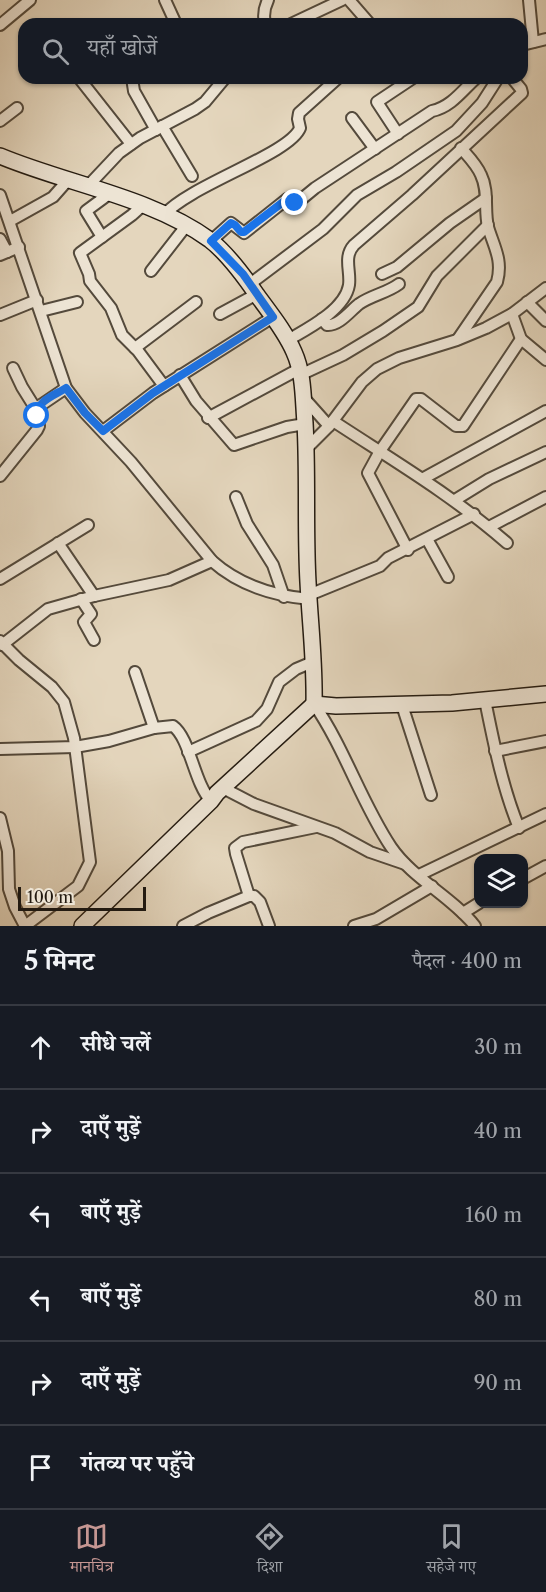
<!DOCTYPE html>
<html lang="hi">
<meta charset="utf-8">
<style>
body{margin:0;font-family:"Libre Caslon Text","Noto Serif Devanagari",serif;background:#242831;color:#f1f3f6}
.controls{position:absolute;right:18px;bottom:18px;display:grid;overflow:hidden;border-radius:12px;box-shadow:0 2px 4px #0004}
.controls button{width:54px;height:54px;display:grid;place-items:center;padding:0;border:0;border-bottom:2px solid #363941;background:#171b24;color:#f1f3f6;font:30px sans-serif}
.scale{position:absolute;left:18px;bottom:15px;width:128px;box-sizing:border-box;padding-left:6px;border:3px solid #241b11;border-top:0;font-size:16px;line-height:21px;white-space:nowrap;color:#241b11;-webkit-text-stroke:4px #ede4d4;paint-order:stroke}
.stop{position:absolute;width:18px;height:18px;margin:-14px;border:4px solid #1a73e8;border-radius:50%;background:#fff}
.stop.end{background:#1a73e8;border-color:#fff;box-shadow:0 2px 6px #0008}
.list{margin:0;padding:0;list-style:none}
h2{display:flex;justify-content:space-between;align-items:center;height:78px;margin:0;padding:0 24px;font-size:26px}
h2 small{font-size:20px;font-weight:400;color:#9ea1a6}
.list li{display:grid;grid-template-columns:39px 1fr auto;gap:18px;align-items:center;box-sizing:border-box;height:84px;padding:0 24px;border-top:2px solid #363941}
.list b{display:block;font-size:22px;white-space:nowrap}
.list em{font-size:20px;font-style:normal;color:#9ea1a6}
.icon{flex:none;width:33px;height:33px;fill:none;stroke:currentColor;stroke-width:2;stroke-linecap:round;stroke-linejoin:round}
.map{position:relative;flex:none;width:546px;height:926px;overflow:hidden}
.search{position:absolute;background:#171b24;box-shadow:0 2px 4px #0004;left:18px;right:18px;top:18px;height:66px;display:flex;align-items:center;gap:15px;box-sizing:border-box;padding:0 21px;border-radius:18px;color:#9ea1a6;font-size:22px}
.sheet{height:582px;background:#171b24}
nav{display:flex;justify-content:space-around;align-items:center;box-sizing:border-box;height:84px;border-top:2px solid #363941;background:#171b24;font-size:16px;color:#9ea1a6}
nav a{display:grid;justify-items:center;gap:3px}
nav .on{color:#c59692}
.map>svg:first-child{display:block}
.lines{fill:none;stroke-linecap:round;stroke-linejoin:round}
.street-casing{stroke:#544a3c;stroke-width:14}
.secondary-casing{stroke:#241b11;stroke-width:18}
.street{stroke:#ede4d4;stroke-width:10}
.secondary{stroke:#ede4d4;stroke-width:15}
.route{stroke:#1a73e8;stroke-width:8}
</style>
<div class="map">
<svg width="546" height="926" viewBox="0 0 546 926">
<rect width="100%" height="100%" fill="#e4d6bd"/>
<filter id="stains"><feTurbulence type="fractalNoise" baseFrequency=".00333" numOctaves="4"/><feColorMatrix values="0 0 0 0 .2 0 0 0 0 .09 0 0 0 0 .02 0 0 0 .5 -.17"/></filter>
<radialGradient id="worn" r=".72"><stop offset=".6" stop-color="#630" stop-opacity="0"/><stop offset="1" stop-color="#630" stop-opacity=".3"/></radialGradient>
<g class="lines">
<defs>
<g id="street">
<path d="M 165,0 L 176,24"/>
<path d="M 349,0 L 370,24"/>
<path d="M 529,0 L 533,42"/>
<path d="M 265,24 C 263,15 264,8 268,0"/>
<path d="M 291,24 L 342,0"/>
<path d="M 0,25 L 30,0"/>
<path d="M 522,45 L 546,39"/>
<path d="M 79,78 L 131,144"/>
<path d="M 132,78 L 134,91 L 156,130"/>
<path d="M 352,118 L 375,149"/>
<path d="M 0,121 L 17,108"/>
<path d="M 162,126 L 192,176"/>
<path d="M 398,134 L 377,102 L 413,78"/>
<path d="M 87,187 L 119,153 L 140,138 L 195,109 L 205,102 L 225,78"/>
<path d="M 0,195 L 66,388 L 85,413 L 131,462 L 212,561 C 239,585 274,596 310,599"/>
<path d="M 142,206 L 132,215 L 80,253 L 89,274 L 90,281 L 111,308 L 122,335 L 138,351 L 164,386"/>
<path d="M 164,215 C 190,185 290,154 300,128 L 298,119 L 299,113 L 338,78"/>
<path d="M 10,221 L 53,197 L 68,180"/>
<path d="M 102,237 L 86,211 L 109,194"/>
<path d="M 0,239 L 7,252"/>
<path d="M 211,241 L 231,223 L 244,233 L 287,199 L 290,198 L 295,203 L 298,202 L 315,188 L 432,111 C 451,107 462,91 476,78"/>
<path d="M 0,255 L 19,247"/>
<path d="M 151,271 L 186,226"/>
<path d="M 382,274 L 397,267 L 450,223 L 486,198"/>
<path d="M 250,284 L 323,229 L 357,195 L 396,172 L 456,131 L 482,103 L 498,78"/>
<path d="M 527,302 L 546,321"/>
<path d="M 41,311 L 77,302"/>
<path d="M 220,314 L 257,294"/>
<path d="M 512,314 L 521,339 L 546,360"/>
<path d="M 0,315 L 37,300"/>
<path d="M 322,319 L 327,325 C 339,326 350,311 359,304 C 372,295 387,293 399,284"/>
<path d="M 458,339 L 497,282 C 503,260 494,247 488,227 C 484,210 489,191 481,175 C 477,165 468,156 461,148"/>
<path d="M 288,340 C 307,329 345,310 349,285 C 351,271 343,257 354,245 L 412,195 L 522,93 L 521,89 L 512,78"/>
<path d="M 135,348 L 196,302"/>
<path d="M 13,368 L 22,387 L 37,411"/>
<path d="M 180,375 L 196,401 L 234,445 L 287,427 L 305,424"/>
<path d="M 300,375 L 343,355 L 383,331 L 418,307 L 437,276 L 488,225"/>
<path d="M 304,398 L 329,426"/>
<path d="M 208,418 L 299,369"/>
<path d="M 333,421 C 394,461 452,495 507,543"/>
<path d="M 103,431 L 153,393 L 273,317"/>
<path d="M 307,448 L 329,426 L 362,382 L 377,369 L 399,358 L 457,340 L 486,328 L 512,314 L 546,288"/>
<path d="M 0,476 L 37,430 L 39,426 L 38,407 L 66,388"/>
<path d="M 424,478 L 546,411"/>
<path d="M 236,497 L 247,524 L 273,565 L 284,597"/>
<path d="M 455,500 L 489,479 L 546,452"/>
<path d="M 489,527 L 546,497"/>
<path d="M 427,539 L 448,577"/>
<path d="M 58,543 L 94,596"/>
<path d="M 408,550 L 368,473 L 380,451 L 416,399 L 421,399 L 456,426 L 463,426 L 521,339"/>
<path d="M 0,579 L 88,525"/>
<path d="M 309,595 L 380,566 L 388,558 L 474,514"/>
<path d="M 81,599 L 91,614 L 84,622 L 94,640"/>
<path d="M 0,641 L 19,660 L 52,687 L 64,702 L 74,738 L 90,862 L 78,886 L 25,926"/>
<path d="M 2,645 L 48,609 L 94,596 L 169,580 L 212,561"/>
<path d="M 135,672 L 154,728"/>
<path d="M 485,700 C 494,744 502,786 519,828"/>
<path d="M 314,704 C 345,749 361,802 391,847 C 413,879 451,896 475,926"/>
<path d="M 402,705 L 431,795"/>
<path d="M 0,749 L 75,747 L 109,741 L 154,728 L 173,726 C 190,738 194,783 211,801"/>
<path d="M 495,751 L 546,741"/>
<path d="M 188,752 L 256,721 L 267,709 L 279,682 L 296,669 L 315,661"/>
<path d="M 223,788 L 254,804 L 335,833 L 370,852 L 405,864"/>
<path d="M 0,818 L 8,851 L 9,889 L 15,907 L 25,926"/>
<path d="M 419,875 L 546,814"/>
<path d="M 524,878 L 546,866"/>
<path d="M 249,896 L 236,854 L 235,848 L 243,842 L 316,827"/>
<path d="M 463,913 L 479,903"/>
<path d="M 183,926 L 208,913 L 249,896 L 254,896 L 260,902 L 269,926"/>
<path d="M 354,926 L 376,919 L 432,886"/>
</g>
<g id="secondary">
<path d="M 0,156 C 67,184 151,197 210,240 C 228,254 244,276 257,295 C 270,313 285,331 294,352 C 304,374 303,399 305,423 C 308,476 305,529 308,582 C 310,623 315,663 314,704"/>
<path d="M 82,926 L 211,801 L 217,793 L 314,704 L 336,706 L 452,703 L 546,694"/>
</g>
</defs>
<use href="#street" class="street-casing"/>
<use href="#secondary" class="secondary-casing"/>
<use href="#street" class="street"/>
<use href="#secondary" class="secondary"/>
</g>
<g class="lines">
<path class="route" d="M 37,416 C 36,401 55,395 66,388 L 85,413 L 103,431 L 153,393 L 273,317 L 243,274 L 211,241 L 231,223 L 235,225 L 241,232 L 244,232 L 287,199 L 290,198 L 295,203"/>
</g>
<rect width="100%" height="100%" filter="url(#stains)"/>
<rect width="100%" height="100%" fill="url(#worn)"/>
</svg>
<div class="controls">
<button><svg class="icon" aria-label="layers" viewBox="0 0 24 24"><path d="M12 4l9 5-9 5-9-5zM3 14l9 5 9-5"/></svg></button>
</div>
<div class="scale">100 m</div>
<div class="stop" style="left:37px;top:416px"></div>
<div class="stop end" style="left:295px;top:203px"></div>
<div class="search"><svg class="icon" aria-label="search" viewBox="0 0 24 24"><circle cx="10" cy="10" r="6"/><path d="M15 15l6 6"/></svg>यहाँ खोजें</div>
</div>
<section class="sheet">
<h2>5 मिनट<small>पैदल · 400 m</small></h2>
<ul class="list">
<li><svg class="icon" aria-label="ahead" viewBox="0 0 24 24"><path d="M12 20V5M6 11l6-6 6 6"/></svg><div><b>सीधे चलें</b></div><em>30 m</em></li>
<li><svg class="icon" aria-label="right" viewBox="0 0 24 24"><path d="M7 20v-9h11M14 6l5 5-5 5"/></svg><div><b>दाएँ मुड़ें</b></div><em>40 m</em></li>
<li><svg class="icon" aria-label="left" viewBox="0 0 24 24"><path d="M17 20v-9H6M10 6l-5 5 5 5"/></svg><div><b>बाएँ मुड़ें</b></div><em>160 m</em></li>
<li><svg class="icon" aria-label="left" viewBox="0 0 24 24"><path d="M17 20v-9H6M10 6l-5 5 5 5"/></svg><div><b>बाएँ मुड़ें</b></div><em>80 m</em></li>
<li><svg class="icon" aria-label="right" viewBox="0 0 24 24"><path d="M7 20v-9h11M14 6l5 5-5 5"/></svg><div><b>दाएँ मुड़ें</b></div><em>90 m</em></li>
<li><svg class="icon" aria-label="arrive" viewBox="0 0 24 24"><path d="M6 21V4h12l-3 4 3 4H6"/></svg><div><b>गंतव्य पर पहुँचे</b></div></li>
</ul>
</section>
<nav>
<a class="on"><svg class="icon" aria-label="map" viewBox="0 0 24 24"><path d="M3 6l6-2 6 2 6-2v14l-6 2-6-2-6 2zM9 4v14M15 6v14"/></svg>मानचित्र</a>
<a><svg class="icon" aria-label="directions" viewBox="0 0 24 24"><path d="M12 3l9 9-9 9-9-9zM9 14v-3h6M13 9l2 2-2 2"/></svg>दिशा</a>
<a><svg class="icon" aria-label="saved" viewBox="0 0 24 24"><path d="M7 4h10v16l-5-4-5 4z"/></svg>सहेजे गए</a>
</nav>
